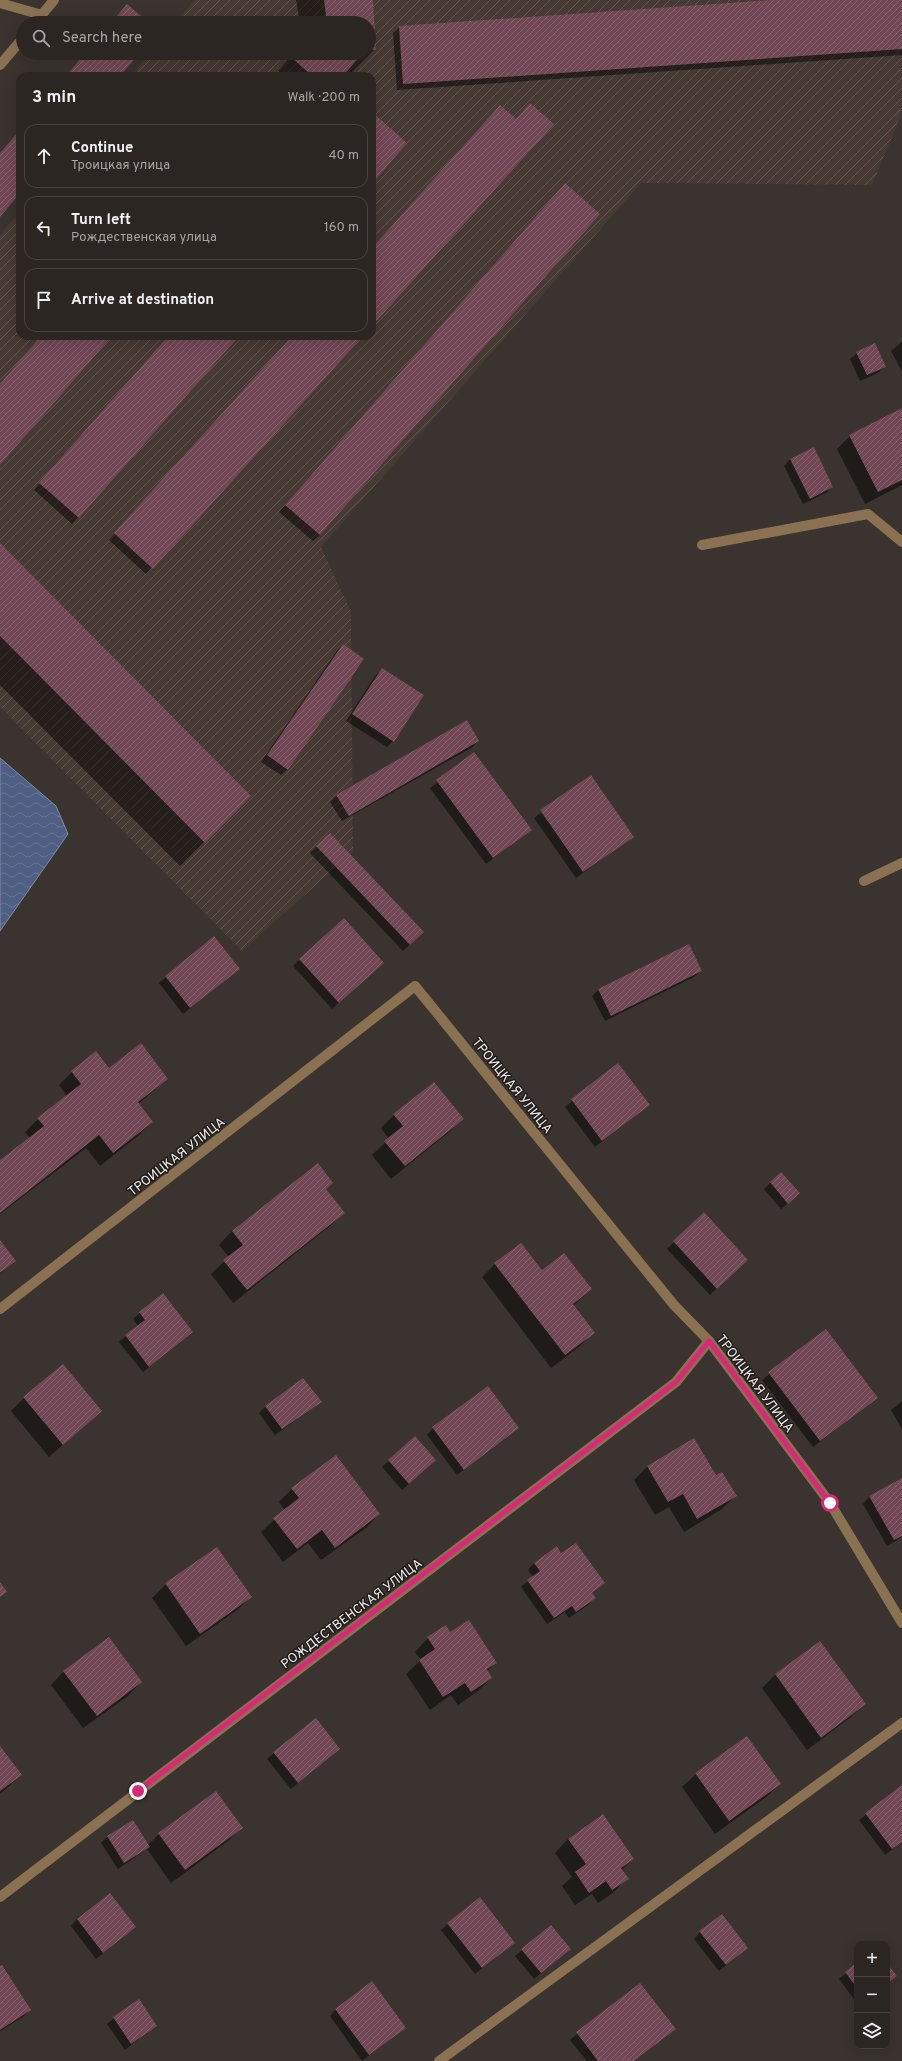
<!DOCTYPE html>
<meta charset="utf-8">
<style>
body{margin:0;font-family:Overpass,sans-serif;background:#342e2b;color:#f1f3f6}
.controls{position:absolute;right:12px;bottom:12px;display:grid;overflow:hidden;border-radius:8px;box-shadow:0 4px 16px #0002}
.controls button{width:36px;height:36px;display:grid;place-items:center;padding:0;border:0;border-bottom:1px solid #484341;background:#2c2623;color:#f1f3f6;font:20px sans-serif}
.stop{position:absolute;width:12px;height:12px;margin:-9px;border:3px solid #db2777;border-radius:50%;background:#fff}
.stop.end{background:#db2777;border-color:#fff;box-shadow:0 1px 4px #0008}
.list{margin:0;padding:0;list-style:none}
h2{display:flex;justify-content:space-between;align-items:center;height:52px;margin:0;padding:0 16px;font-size:17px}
h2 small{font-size:13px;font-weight:400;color:#a6a5a6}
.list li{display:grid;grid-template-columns:26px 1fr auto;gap:12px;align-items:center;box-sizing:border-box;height:64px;margin:0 8px 8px;padding:0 8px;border:1px solid #484341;border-radius:12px}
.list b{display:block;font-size:15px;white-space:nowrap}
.list p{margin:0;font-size:13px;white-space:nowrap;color:#a6a5a6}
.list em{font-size:13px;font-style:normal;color:#a6a5a6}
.icon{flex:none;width:22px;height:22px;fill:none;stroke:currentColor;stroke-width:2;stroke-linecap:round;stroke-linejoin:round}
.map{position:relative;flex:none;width:902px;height:2061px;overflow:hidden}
.search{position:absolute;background:#2c2623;box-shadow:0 4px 16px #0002;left:16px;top:16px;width:360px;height:44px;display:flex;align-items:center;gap:10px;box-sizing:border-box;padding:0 14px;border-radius:22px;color:#a6a5a6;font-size:15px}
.panel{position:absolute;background:#2c2623;box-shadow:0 4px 16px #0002;left:16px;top:72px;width:360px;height:268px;border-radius:12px}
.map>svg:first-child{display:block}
.industrial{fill:url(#industrial-furrows)}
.water{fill:url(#water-waves);stroke:#808aa3}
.shadow{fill:#0007}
.building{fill:url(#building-hatch)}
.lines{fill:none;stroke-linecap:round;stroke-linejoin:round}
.service{stroke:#8a7152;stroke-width:10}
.minor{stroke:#8a7152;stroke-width:10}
.tertiary{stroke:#8a7152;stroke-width:10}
.route{stroke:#db2777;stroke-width:5}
.labels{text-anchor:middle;stroke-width:3;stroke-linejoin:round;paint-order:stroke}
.street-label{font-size:13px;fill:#f5f0ee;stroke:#1f1b1a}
</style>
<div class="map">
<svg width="902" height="2061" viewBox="0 0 902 2061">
<defs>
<pattern id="industrial-furrows" width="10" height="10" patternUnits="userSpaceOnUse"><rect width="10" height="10" fill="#473933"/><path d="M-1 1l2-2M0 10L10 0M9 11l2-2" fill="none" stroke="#625651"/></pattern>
<pattern id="water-waves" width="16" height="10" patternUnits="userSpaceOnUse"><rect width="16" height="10" fill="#4e5f83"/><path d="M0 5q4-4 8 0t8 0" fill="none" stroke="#687695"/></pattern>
<pattern id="building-hatch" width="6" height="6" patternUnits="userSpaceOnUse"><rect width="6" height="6" fill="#724755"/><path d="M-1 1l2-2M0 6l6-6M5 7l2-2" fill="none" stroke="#87626e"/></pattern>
</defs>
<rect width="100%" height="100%" fill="#3a332f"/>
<path class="industrial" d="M 194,0 L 902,0 L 902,113 L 872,185 L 641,183 L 321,547 L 351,612 L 353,852 L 242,951 L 0,707 L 0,235 L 20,211 L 20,336 L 372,336 L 372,76 L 131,76 L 150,53 L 369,53 L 369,23 L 175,23 Z"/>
<path class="water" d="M 0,758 L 56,806 L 68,834 L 0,931 Z"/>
<g class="shadow">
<path d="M 296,0 L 372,0 L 375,49 L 350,74 L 341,76 L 284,76 L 278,71 L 294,53 L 369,53 L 369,23 L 300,23 Z"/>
<path d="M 785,0 L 902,0 L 902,55 L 397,90 L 393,33 L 400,27 Z"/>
<path d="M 565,184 L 320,535 L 313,541 L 279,512 Z"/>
<path d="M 168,336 L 237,336 L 72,524 L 34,490 Z"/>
<path d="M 293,336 L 361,336 L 146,574 L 109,540 Z"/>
<path d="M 902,342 L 902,371 L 891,351 Z"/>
<path d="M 857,353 L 884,367 L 878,373 L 860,381 L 850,359 Z"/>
<path d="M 902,409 L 902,485 L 865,504 L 837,449 L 850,436 Z"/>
<path d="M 790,459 L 832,487 L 826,493 L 803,504 L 784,466 Z"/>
<path d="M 0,544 L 250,796 L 180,866 L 0,685 Z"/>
<path d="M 343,645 L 288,769 L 281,775 L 261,762 L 336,652 Z"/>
<path d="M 382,670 L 393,741 L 387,747 L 346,721 L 375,676 Z"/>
<path d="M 478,741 L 471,748 L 342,821 L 330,802 L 337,795 Z"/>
<path d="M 474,754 L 530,830 L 486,864 L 430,788 Z"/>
<path d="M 591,776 L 633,836 L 576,878 L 534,818 Z"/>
<path d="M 330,834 L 422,932 L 403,951 L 310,853 Z"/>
<path d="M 214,938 L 238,969 L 183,1014 L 159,983 Z"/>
<path d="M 300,959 L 377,967 L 332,1009 L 293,966 Z"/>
<path d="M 701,971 L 694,977 L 605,1021 L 592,996 L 598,990 Z"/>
<path d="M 618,1064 L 649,1105 L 595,1147 L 565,1107 Z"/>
<path d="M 72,1072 L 167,1079 L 138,1104 L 152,1122 L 139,1135 L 100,1166 L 86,1148 L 0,1214 L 0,1161 L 30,1138 L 25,1132 L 38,1119 L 67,1096 L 59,1085 Z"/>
<path d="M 394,1115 L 463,1119 L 449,1132 L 391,1179 L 372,1155 L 389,1139 L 381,1128 Z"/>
<path d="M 781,1173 L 792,1200 L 781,1209 L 764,1189 Z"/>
<path d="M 332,1183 L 325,1190 L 343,1213 L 330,1226 L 233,1303 L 211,1274 L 229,1257 L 219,1245 L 232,1231 Z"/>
<path d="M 704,1213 L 740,1266 L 710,1295 L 667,1249 Z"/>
<path d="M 0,1242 L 15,1261 L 0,1274 Z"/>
<path d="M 495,1264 L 542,1271 L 591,1289 L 573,1306 L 593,1333 L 580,1346 L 551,1368 L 482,1277 Z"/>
<path d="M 140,1313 L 192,1332 L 143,1372 L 119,1342 L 138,1326 L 133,1319 Z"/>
<path d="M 826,1330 L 876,1398 L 813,1447 L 762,1380 Z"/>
<path d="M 24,1398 L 101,1411 L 49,1457 L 11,1411 Z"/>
<path d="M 902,1401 L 902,1429 L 891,1410 Z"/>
<path d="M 321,1402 L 275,1435 L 259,1413 L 266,1406 Z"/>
<path d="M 433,1428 L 518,1428 L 457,1475 L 427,1435 Z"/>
<path d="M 415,1438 L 428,1467 L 402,1490 L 382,1467 Z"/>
<path d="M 648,1466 L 716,1477 L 735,1496 L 722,1509 L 684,1532 L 669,1507 L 655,1515 L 634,1480 Z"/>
<path d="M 902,1479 L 902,1537 L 887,1546 L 863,1504 L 869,1497 Z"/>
<path d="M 292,1489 L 379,1514 L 366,1528 L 321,1560 L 308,1543 L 283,1562 L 261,1532 L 285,1510 L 279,1502 Z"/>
<path d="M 216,1548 L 251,1597 L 237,1610 L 186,1646 L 152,1598 L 166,1584 Z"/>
<path d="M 534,1563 L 604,1583 L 591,1594 L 594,1598 L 588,1605 L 569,1618 L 565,1612 L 547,1624 L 521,1587 L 533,1577 L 528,1570 Z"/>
<path d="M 450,1634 L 496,1663 L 487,1671 L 491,1678 L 478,1691 L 458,1705 L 451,1695 L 430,1710 L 406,1674 L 421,1660 L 415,1652 L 428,1638 Z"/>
<path d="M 820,1642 L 865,1704 L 851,1717 L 807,1750 L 762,1688 L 775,1675 Z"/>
<path d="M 64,1671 L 141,1682 L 128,1696 L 83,1728 L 51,1685 Z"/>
<path d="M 747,1738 L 780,1784 L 766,1797 L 715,1834 L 682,1787 L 696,1774 Z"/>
<path d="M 0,1748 L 21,1775 L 0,1794 Z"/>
<path d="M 339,1749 L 291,1789 L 267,1759 L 274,1753 Z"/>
<path d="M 902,1787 L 902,1842 L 885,1855 L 859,1820 Z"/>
<path d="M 215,1792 L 241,1828 L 228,1841 L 171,1883 L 147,1849 L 118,1869 L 101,1843 L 108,1836 L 148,1845 L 159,1834 Z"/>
<path d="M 602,1815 L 633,1859 L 622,1870 L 627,1878 L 614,1892 L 598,1903 L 592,1894 L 575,1905 L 562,1886 L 572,1877 L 555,1853 L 568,1839 Z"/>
<path d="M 77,1919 L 135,1927 L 96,1959 L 71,1926 Z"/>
<path d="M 448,1924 L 514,1943 L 475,1974 L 441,1930 Z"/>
<path d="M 700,1932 L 740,1954 L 719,1971 L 694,1939 Z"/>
<path d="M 569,1949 L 534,1979 L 515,1956 L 522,1950 Z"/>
<path d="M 857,1964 L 857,2003 L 839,1979 Z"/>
<path d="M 0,1967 L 30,2010 L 23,2017 L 0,2031 Z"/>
<path d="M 640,1984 L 668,2035 L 634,2061 L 587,2061 L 570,2040 Z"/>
<path d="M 336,2009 L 405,2027 L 362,2061 L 330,2016 Z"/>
<path d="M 114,2018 L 156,2025 L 125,2050 L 107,2024 Z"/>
</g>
<g class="building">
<path d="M 324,0 L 373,0 L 376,50 L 369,50 L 369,23 L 321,23 L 326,16 Z"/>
<path d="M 771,0 L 902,0 L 902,49 L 403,84 L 399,26 Z"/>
<path d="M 127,4 L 149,23 L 111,23 Z"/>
<path d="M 85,53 L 140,53 L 120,76 L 66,76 Z"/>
<path d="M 295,53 L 363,53 L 343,76 L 312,76 L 291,57 Z"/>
<path d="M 530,103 L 554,124 L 372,326 L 372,248 L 500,105 L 516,119 Z"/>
<path d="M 372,112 L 407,143 L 372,184 Z"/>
<path d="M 20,130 L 20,193 L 0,217 L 0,153 Z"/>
<path d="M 565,183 L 600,214 L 320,535 L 285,505 Z"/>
<path d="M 41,336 L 112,336 L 0,465 L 0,384 Z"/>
<path d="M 168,336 L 239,336 L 79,518 L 39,483 Z"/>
<path d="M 292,336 L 363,336 L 153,569 L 114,533 Z"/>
<path d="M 875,343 L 886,367 L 867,375 L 856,352 Z"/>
<path d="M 902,408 L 902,480 L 878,492 L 849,435 Z"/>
<path d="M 814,447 L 833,487 L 810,499 L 790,459 Z"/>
<path d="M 0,543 L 251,796 L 205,843 L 0,636 Z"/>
<path d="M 343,644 L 364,659 L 288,770 L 267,755 Z"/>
<path d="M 382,668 L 424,695 L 394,742 L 352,714 Z"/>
<path d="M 467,720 L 479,741 L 349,816 L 336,795 Z"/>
<path d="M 474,752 L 532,830 L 493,858 L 436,780 Z"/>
<path d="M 591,775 L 634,837 L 583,872 L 540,810 Z"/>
<path d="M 330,833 L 424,932 L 410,945 L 316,846 Z"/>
<path d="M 344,918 L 384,963 L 339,1003 L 299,959 Z"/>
<path d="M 214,936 L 240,969 L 190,1008 L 165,976 Z"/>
<path d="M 689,944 L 702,971 L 611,1016 L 598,989 Z"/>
<path d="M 141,1043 L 168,1079 L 138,1102 L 153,1122 L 113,1153 L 99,1135 L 0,1213 L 0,1160 L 44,1126 L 37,1118 L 81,1084 L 71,1071 L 96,1051 L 109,1068 Z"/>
<path d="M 618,1063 L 650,1105 L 602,1141 L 571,1099 Z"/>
<path d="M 434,1082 L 464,1119 L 405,1166 L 384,1141 L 403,1126 L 393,1114 Z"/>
<path d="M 318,1163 L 333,1183 L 326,1189 L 345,1213 L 247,1290 L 223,1260 L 243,1245 L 232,1231 Z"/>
<path d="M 781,1172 L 800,1193 L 788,1204 L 770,1182 Z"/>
<path d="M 704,1212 L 748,1260 L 717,1289 L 673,1241 Z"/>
<path d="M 0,1240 L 16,1261 L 0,1273 Z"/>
<path d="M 521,1243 L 542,1270 L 564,1253 L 592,1289 L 573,1304 L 595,1333 L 565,1355 L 494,1263 Z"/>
<path d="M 163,1293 L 193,1332 L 149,1367 L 125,1335 L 145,1320 L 139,1312 Z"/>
<path d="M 826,1329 L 878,1398 L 820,1441 L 768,1372 Z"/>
<path d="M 63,1364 L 102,1411 L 63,1445 L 23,1397 Z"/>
<path d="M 303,1378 L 322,1402 L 282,1429 L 265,1406 Z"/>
<path d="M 488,1386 L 519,1428 L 464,1470 L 432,1427 Z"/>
<path d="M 415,1436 L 436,1460 L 409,1484 L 388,1460 Z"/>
<path d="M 694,1438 L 716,1475 L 722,1472 L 737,1496 L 697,1519 L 683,1494 L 668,1502 L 647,1466 Z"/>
<path d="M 336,1455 L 380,1514 L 335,1548 L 322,1530 L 297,1549 L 273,1518 L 299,1498 L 291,1488 Z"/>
<path d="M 902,1478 L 902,1536 L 894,1540 L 869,1496 Z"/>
<path d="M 576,1543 L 605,1583 L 592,1593 L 596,1598 L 576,1612 L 572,1606 L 554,1618 L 527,1580 L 540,1571 L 534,1563 L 557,1546 L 561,1553 Z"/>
<path d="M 217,1547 L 252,1597 L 200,1634 L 165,1583 Z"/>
<path d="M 0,1582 L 7,1592 L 0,1597 Z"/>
<path d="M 469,1620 L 497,1663 L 487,1669 L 492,1678 L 471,1692 L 465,1683 L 443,1697 L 419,1660 L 435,1649 L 427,1637 L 446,1625 L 450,1632 Z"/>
<path d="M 109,1637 L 142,1682 L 97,1716 L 63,1671 Z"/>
<path d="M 820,1641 L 866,1704 L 821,1738 L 775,1674 Z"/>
<path d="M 316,1718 L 340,1749 L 298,1783 L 273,1752 Z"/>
<path d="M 747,1736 L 781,1784 L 729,1821 L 695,1773 Z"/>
<path d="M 0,1746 L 22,1775 L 0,1791 Z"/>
<path d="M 902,1785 L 902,1842 L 892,1849 L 865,1813 Z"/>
<path d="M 216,1791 L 243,1828 L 185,1870 L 158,1833 Z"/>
<path d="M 603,1814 L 634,1859 L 621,1868 L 629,1879 L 612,1890 L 606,1881 L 589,1893 L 575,1872 L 586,1864 L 568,1839 Z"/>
<path d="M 133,1820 L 150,1847 L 124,1863 L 107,1836 Z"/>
<path d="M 110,1893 L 136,1927 L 103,1953 L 77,1919 Z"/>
<path d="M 480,1897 L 515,1943 L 482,1968 L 447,1923 Z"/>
<path d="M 722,1914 L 748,1948 L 726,1965 L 699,1931 Z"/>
<path d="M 551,1925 L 571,1949 L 541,1973 L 521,1949 Z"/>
<path d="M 857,1962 L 857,1988 L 845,1972 Z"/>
<path d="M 887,1963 L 897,1976 L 887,1984 Z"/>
<path d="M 2,1965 L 31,2010 L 0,2030 L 0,1966 Z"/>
<path d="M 372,1981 L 406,2028 L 369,2055 L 335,2009 Z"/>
<path d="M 640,1983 L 676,2029 L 634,2061 L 598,2061 L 576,2032 Z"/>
<path d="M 139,1999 L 157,2026 L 131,2044 L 113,2017 Z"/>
</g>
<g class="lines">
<g class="service">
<path d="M 0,3 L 42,15"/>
<path d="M 439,2061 L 902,1723"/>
</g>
<g class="minor">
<path d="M 702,545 L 868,514 L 902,542"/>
<path d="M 864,881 L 902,863"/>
<path d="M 0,1309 L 415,986 L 674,1305 L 709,1341 L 830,1503 L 902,1623"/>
<path d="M 0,1897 L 676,1382 L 709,1341"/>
</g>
<g class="tertiary">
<path d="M 35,23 L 54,0"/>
<path d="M 0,65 L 23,38"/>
</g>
</g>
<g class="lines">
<path class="route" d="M 138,1791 L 676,1382 L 709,1341 L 830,1503"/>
</g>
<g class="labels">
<g class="street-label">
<text transform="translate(513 1085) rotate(51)" y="5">ТРОИЦКАЯ УЛИЦА</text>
<text transform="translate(176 1156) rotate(-38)" y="5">ТРОИЦКАЯ УЛИЦА</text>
<text transform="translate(756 1383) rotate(53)" y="5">ТРОИЦКАЯ УЛИЦА</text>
<text transform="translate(351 1613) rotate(-37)" y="5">РОЖДЕСТВЕНСКАЯ УЛИЦА</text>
</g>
</g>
</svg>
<div class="controls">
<button>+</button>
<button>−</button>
<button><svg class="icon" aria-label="layers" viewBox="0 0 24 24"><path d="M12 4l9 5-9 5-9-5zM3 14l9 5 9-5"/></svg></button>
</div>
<div class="stop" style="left:830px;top:1503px"></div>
<div class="stop end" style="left:138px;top:1791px"></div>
<div class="search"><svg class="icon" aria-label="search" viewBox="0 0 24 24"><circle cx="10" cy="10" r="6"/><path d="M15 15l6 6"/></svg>Search here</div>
<section class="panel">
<h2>3 min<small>Walk · 200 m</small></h2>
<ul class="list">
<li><svg class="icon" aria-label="ahead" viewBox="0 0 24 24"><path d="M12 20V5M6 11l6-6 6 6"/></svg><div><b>Continue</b><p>Троицкая улица</p></div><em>40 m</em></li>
<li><svg class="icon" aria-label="left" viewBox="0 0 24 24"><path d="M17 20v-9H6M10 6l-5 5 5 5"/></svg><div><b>Turn left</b><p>Рождественская улица</p></div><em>160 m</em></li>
<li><svg class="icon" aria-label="arrive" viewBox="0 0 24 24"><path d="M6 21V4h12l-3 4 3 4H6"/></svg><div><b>Arrive at destination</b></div></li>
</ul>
</section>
</div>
